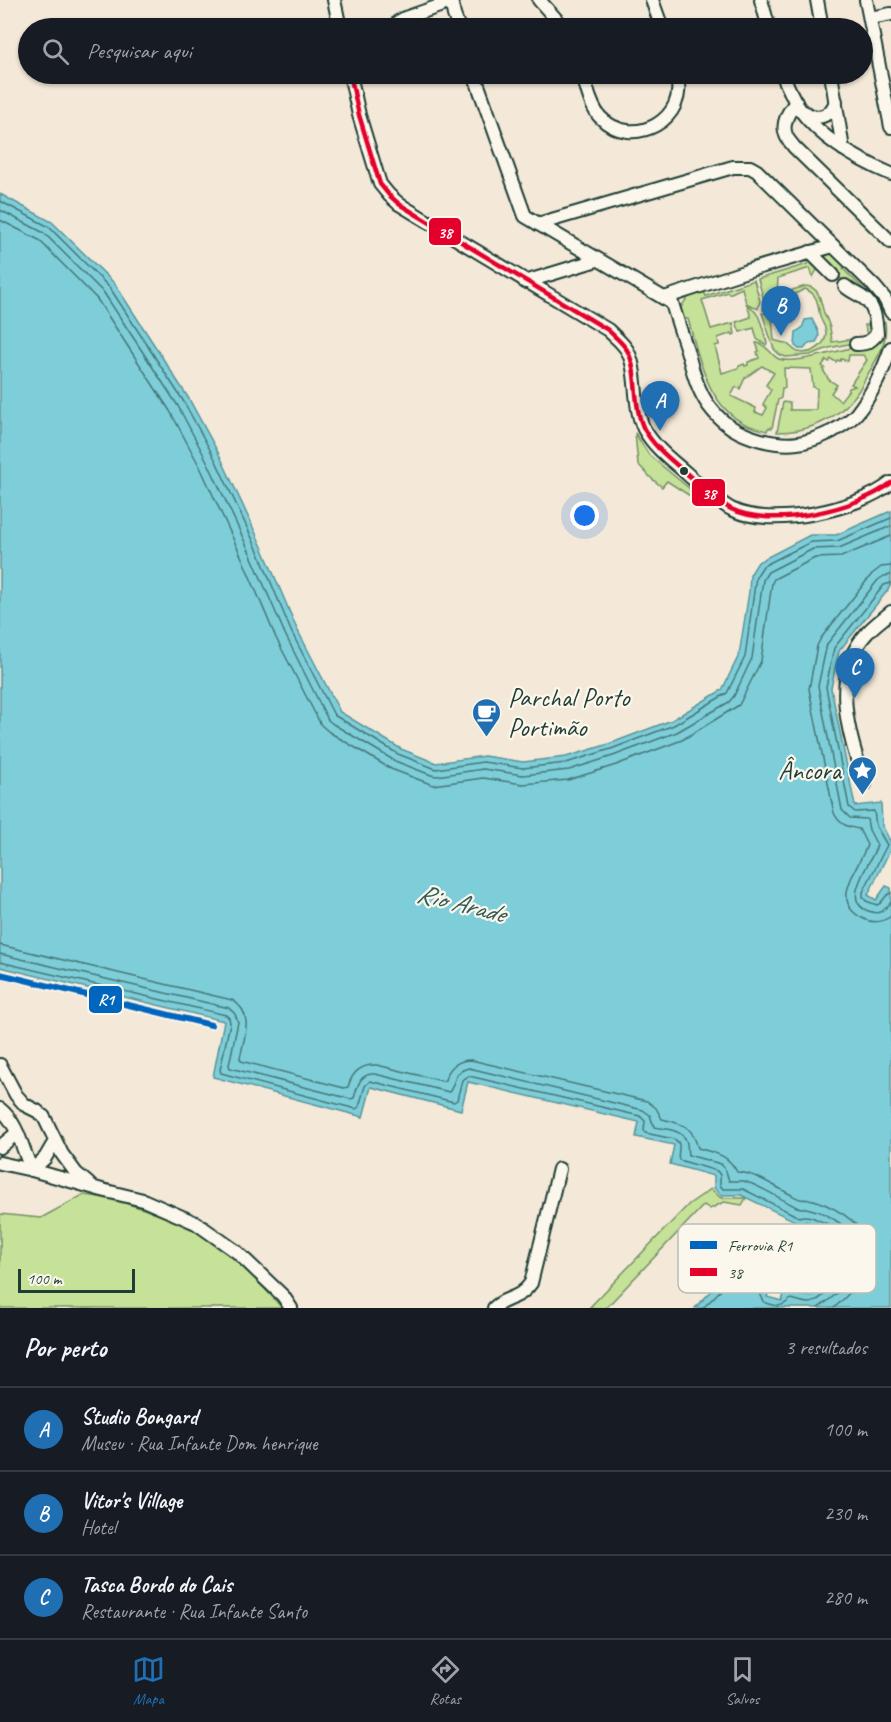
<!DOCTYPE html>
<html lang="pt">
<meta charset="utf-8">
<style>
body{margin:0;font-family:Caveat,sans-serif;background:#242831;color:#f1f3f6}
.scale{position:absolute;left:18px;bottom:15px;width:117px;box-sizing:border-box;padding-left:6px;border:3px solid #1f3d34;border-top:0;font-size:16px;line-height:21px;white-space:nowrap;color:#1f3d34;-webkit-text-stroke:4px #fbf7ec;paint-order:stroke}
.you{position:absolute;left:585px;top:516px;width:21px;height:21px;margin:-15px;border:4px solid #fff;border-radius:50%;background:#1a73e8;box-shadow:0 0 0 9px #1a73e833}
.badge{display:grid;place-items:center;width:39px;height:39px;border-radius:50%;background:#1f6fb2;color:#fff;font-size:20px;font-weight:700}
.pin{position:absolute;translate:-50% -50px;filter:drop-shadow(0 2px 3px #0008)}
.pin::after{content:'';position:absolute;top:32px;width:21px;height:18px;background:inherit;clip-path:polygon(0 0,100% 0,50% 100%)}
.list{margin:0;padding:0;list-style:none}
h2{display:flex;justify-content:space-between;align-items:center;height:78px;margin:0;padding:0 24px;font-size:26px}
h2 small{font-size:20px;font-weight:400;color:#9ea1a6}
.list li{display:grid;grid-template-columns:39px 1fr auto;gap:18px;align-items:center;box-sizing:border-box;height:84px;padding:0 24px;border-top:2px solid #363941}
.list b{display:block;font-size:22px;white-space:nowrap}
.list p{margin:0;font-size:20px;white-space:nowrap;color:#9ea1a6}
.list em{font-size:20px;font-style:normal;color:#9ea1a6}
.icon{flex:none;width:33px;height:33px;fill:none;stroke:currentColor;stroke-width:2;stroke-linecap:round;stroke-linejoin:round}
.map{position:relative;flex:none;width:891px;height:1308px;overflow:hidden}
.search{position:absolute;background:#171b24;box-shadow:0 2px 4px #0004;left:18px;right:18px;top:18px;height:66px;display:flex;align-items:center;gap:15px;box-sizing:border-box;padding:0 21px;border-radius:33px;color:#9ea1a6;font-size:22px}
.sheet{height:330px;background:#171b24}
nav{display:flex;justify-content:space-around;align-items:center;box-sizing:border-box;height:84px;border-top:2px solid #363941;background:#171b24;font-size:16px;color:#9ea1a6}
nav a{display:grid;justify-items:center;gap:3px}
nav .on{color:#1f6fb2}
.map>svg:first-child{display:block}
.green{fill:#c6e198;stroke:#728f66;stroke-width:1.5;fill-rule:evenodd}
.water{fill:#7eceda;stroke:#589498;stroke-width:1.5}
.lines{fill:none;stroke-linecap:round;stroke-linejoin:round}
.shore{stroke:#457776;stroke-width:1.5}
.minor-casing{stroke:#1f3d34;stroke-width:16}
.minor{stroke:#fbf7ec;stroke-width:12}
.bus-1-casing{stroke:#fbf7ec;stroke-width:9}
.bus-1{stroke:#e4002b;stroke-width:4.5}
.rail-1-casing{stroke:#fbf7ec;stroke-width:10}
.rail-1{stroke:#0065bd;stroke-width:6}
.bus-dot{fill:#1f3d34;stroke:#fbf7ec;stroke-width:2}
.labels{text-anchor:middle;stroke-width:4.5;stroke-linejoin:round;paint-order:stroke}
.poi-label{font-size:26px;fill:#1f3d34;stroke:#fbf7ec;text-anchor:start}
.water-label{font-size:27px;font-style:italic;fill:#325a55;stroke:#fbf7ec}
.key{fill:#fbf7ec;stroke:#b9bfb5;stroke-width:1.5}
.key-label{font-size:16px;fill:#1f3d34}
.line-badge{stroke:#fbf7ec;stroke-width:2}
.badge-label{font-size:16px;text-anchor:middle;font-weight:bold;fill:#fff}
</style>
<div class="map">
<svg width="891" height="1308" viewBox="0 0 891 1308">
<rect width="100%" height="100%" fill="#f4e9d8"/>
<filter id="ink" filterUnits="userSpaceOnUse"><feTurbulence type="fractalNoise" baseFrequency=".0167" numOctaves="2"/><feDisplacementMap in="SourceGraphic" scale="12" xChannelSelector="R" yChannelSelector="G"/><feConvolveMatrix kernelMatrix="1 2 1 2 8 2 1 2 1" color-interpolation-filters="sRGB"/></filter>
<g filter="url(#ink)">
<g class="green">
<path d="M 834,252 L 847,264 L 843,269 L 877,302 L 883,313 L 876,312 L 821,260 L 820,255 Z"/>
<path d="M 806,258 L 818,268 L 813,277 L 810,268 L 778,278 L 777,295 L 789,298 L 797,296 L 788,302 L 781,302 L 780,307 L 773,306 L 772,311 L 763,310 L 764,301 L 758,279 L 808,264 Z"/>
<path d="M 754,280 L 760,301 L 758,309 L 746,303 L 742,288 L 729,294 L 728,292 L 702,300 L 711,329 L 733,323 L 735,334 L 733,335 L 732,333 L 718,338 L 719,345 L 715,346 L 722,373 L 738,368 L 739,366 L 744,364 L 745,366 L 748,365 L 748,362 L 759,358 L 757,352 L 759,351 L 756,343 L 758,343 C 770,348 769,353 777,358 C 790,366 841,350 858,346 L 864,350 L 881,336 L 880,324 L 885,322 C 888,341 880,353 871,369 C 865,378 861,389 854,397 C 835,421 807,432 777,432 L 783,402 L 790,403 L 790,410 L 816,410 L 817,388 L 813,387 L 811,369 L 784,368 L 785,388 L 782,388 L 781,398 L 778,400 L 772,428 L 768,428 L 767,431 C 760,429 751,427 745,424 C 706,404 699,356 688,319 L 682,319 L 679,312 C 684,299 690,295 703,290 L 706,296 ZM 849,355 L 863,355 L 867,360 L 851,384 L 855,386 L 849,388 L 848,391 L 840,401 L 831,393 L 837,385 L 828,379 L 828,378 L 823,370 L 825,368 L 822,366 L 826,360 L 829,362 L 831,359 L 836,362 L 837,360 L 840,361 L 841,359 L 848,361 ZM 762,366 L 774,373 L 766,385 L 771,390 L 763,404 L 767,408 L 763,415 L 755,412 L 756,408 L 731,396 L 736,387 L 740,389 L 745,378 Z"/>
<path d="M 806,286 C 821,288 820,301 824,313 C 826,319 826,316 828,322 C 831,328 831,335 832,342 L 853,339 L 854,337 L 867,336 L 865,325 L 868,325 L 874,331 L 867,340 L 829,348 L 810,355 L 786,357 L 780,355 L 774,349 L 762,313 L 775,313 L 775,309 L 791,308 L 791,314 L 772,317 L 774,340 C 778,342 784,342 787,344 C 791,346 794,351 798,352 C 811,355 826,346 826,333 C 826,326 821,322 820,316 C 817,304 819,295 805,289 L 793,295 L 791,293 L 792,290 Z"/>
<path d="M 747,305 C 761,312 762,328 767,343 L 766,345 L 757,339 L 754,328 L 740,332 L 736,322 L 751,317 Z"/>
<path d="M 635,433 L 649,455 L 702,499 L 715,507 L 704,505 L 667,481 L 662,487 L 651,478 L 638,464 Z"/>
<path d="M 711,1189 L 721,1198 L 746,1198 L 742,1205 L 724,1202 L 710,1209 L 704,1205 L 606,1308 L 589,1308 L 689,1204 Z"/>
<path d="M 83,1195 C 108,1197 131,1204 154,1213 C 170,1219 186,1225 200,1234 C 231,1251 259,1281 282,1308 L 0,1308 L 0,1214 L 41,1218 Z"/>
</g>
<g class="water">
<path d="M 0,194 L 52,222 L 115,284 L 189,399 L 220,456 L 263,549 L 297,629 L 340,712 L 401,749 L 436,763 L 484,756 L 523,762 L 566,757 L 609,744 L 672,720 L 722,690 L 739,655 L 749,592 L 750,575 L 758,562 L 810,535 L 836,535 L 891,511 L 891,584 L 888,590 L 839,651 L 831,688 L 855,806 L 881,803 L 882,825 L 891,843 L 891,848 L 868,895 L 876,900 L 886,886 L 891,888 L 891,1308 L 695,1308 L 723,1279 L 770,1287 L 767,1297 L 782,1301 L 785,1291 L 811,1297 C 822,1289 851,1266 847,1250 C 843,1236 818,1226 806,1221 L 801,1224 L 741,1195 L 721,1195 L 714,1188 L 714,1176 L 670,1164 L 674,1145 L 636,1137 L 639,1122 L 468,1082 L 461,1110 L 371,1087 L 363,1117 L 213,1077 L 224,1021 L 0,967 Z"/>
<path d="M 812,319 C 815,327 823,334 816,342 L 809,343 L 804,349 L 799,349 L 795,346 L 796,332 L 802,328 L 805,320 Z"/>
</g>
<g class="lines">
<g class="shore">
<path d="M 0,201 L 49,227 L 110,288 L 184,402 L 215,459 L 258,551 L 291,631 L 334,715 L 398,754 L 436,769 L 483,762 L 523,768 L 566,763 L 611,749 L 674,725 L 727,693 L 745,657 L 756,577 L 763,566 L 811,542 L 837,541 L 891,518"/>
<path d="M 0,210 L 44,233 L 104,293 L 178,406 L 208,463 L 251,555 L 285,634 L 328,720 L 333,724 L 395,761 L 431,775 L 437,776 L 483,769 L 523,775 L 569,770 L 613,756 L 677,732 L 729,702 L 734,696 L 752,658 L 763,580 L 768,572 L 813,549 L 839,548 L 891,526"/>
<path d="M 0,220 L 39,240 L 97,299 L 170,411 L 200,467 L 242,558 L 276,638 L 321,725 L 329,732 L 391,769 L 433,785 L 483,778 L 523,784 L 568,780 L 616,765 L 682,740 L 739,705 L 761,661 L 772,583 L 774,579 L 815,558 L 841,557 L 891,536"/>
<path d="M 891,566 L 881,567 L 872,574 L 821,638 L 817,646 L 809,689 L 834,813 C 839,824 847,827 859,829 L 867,845 C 858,870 828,902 864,919 C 874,924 883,922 891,916"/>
<path d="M 891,575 L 884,576 L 878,580 L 827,644 L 818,686 L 842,810 L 850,818 L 867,819 L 869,830 L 877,845 C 871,864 837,904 872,912 C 881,915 886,908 891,902"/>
<path d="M 891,583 L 884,585 L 834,648 L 826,687 L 849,807 L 855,812 L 874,811 L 876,826 L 887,845 L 863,892 L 863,897 L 866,901 L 877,905 C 883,903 885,894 891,893"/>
<path d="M 0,945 L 232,1000 C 255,1013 244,1038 240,1058 L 241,1061 L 344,1088 L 348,1087 C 352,1072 361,1064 377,1065 L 442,1081 L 445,1080 C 449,1067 457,1060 471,1060 L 647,1101 L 656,1108 L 662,1119 C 684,1125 691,1124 698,1148 C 716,1154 727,1153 737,1172 C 755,1173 772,1185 788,1193 C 792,1195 796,1198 800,1199 C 805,1200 809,1199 814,1200 C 828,1205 840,1211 851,1220 C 888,1251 862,1283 834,1308"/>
<path d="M 0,954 L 229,1008 L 235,1014 L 238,1022 L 229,1065 L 230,1068 L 351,1099 L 354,1098 C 358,1085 360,1073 375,1074 L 449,1092 C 457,1083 451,1072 469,1068 L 643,1110 L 650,1115 L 654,1127 C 664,1129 681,1129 686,1140 C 688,1144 687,1150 688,1155 L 721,1164 L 726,1171 L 729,1181 C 733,1181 738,1181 743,1181 C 756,1183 783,1201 797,1207 C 801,1209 805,1207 810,1209 C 818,1211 828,1215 835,1220 C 883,1250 853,1284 818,1308"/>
<path d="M 0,962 L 226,1015 L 229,1018 L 230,1023 L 220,1070 L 221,1073 L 356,1109 L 359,1107 L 365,1086 L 370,1081 L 454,1102 L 457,1100 L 462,1080 L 469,1076 L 640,1116 L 645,1121 L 644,1130 L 645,1133 L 674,1139 C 684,1144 676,1152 679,1160 L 717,1171 L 720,1175 L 720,1185 L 723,1189 L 743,1189 L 799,1217 C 809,1214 816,1219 825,1223 C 864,1240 858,1269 828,1291 C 823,1295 817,1303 809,1303 C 803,1303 796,1300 791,1299 C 781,1308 777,1307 764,1302 L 759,1291 L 726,1285 L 703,1308"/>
</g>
<defs>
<g id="minor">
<path d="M 334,0 L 340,28"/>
<path d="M 451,0 L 454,15 L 459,28"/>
<path d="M 539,0 L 564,28"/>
<path d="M 652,0 L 662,28"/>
<path d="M 761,0 L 769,28"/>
<path d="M 817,0 L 822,28"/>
<path d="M 866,0 L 891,127"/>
<path d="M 870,18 L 891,14"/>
<path d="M 394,28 L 398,22 L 405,18 L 451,2"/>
<path d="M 350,74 L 359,115 L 376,171 L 380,184 L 389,195 L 399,204 L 463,243 L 608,330 C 614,336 622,342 627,350 C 639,371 632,405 644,429 C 654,447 670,459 685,472 C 696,482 718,502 731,509 C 771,529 857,510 891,483"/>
<path d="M 474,74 L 525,216 L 672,303 C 676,317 681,332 686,347 C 692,367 696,388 709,406 C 723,425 739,434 761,440 C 789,447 806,444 831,432 C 840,427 851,421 857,413 C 872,394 883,371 891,348"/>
<path d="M 582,74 C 587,87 590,106 600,117 C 632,151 691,119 676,74"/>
<path d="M 782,74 C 788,86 793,100 801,111 C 823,140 858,160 891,174"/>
<path d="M 831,74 L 843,149"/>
<path d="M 796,102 C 789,111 781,123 786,135 C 787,139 792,144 794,147 L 891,242"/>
<path d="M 804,112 C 817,121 831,117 836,101"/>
<path d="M 538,224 L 733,167 L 750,167 L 757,171 L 874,286 L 885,299 L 891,312"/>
<path d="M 810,252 L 833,275"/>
<path d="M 525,282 L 597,260"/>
<path d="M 845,286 C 850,291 856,293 862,297 C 875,305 876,320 877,334 C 870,342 866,344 856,344"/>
<path d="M 664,298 L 753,269 L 833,246"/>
<path d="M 865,784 C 850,738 828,675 867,633 C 874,625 883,619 891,612"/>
<path d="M 0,1065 L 16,1095 L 25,1105 L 37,1111 L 44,1117 L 62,1154 L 76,1173 L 89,1184"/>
<path d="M 0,1109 C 19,1124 22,1150 32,1170"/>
<path d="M 0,1147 L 17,1133"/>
<path d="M 0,1163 L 32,1170 L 102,1190 L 143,1200 L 196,1223 L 237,1252 L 283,1296 L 291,1308"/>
<path d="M 32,1170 L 45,1158 L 55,1141"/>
<path d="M 494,1308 C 506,1296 518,1301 531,1283 L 559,1169"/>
</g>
</defs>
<use href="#minor" class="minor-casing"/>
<use href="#minor" class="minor"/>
<defs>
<path id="bus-1" d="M 350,74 L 359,115 L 376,171 L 380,184 L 389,195 L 399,204 L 463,243 L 608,330 C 614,336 622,342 627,350 C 639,371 632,405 644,429 C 654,447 670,459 685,472 C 696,482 718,502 731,509 C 771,529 857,510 891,483"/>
</defs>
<use href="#bus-1" class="bus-1-casing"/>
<use href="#bus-1" class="bus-1"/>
<defs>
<path id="rail-1" d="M 0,974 L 211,1025"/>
</defs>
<use href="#rail-1" class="rail-1-casing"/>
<use href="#rail-1" class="rail-1"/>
</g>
</g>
<defs>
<symbol id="cafe-pin" viewBox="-11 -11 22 30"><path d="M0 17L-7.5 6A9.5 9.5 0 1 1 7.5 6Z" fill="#1f6fb2" stroke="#fbf7ec"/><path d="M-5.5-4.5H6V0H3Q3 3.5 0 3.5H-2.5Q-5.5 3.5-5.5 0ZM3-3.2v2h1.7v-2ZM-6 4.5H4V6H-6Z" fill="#fff"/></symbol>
<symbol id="sight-pin" viewBox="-11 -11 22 30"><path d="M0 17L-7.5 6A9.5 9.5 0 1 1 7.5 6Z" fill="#1f6fb2" stroke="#fbf7ec"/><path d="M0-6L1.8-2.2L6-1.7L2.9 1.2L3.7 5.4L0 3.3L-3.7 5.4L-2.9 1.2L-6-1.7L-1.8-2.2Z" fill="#fff"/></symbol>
</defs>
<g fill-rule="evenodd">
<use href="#cafe-pin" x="470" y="696" width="33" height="45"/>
<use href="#sight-pin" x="846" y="754" width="33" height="45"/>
</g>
<circle class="bus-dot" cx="684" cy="471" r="5"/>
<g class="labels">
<g class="poi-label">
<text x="508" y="706">Parchal Porto<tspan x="508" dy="30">Portimão</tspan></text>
<text x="841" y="779" text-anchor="end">Âncora</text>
</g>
<g class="water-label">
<text transform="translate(461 903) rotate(14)" y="9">Rio Arade</text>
</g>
</g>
<rect x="678" y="1224" width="198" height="69" rx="9" class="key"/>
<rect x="690" y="1241" width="27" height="8" fill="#0065bd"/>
<rect x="690" y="1268" width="27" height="8" fill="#e4002b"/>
<g class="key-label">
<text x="728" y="1251">Ferrovia R1</text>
<text x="728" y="1278">38</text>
</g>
<g class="line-badge">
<rect x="428" y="217" width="34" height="29" rx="6" fill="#e4002b"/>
<rect x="691" y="478" width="35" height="29" rx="6" fill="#e4002b"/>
<rect x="88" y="985" width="35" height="29" rx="6" fill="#0065bd"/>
</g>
<g class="badge-label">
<text x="445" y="238">38</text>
<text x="709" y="499">38</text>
<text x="106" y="1005">R1</text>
</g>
</svg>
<div class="scale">100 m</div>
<div class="you"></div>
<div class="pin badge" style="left:660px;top:431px">A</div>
<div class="pin badge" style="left:781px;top:336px">B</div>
<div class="pin badge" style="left:855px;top:698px">C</div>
<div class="search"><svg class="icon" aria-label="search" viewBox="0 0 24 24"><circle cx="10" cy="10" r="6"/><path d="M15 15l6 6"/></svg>Pesquisar aqui</div>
</div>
<section class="sheet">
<h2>Por perto<small>3 resultados</small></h2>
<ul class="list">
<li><span class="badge">A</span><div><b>Studio Bongard</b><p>Museu · Rua Infante Dom henrique</p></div><em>100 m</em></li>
<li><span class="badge">B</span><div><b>Vitor's Village</b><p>Hotel</p></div><em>230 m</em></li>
<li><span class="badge">C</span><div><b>Tasca Bordo do Cais</b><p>Restaurante · Rua Infante Santo</p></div><em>280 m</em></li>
</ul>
</section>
<nav>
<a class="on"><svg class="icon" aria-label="map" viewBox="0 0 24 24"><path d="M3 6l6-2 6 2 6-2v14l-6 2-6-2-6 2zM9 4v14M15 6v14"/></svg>Mapa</a>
<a><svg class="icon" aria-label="directions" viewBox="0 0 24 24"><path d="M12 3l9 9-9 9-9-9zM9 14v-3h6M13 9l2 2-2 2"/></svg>Rotas</a>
<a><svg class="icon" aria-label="saved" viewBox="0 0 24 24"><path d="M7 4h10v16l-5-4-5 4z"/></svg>Salvos</a>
</nav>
